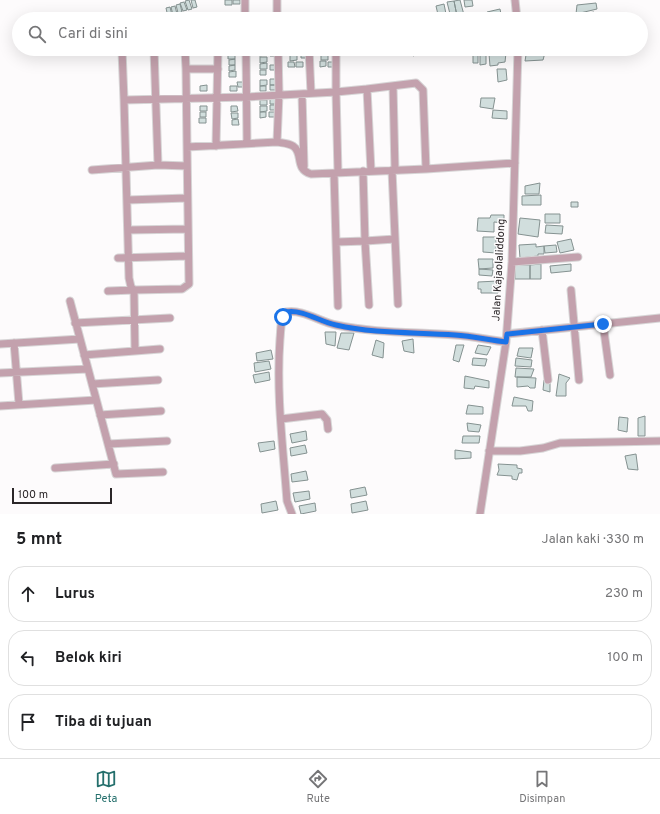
<!DOCTYPE html>
<html lang="id">
<meta charset="utf-8">
<style>
body{margin:0;font-family:Overpass,sans-serif;background:#f2f2f2;color:#202124}
.scale{position:absolute;left:12px;bottom:10px;width:100px;box-sizing:border-box;padding-left:4px;border:2px solid #2b2628;border-top:0;font-size:11px;line-height:14px;white-space:nowrap;color:#2b2628;-webkit-text-stroke:3px #fdfbfc;paint-order:stroke}
.stop{position:absolute;width:12px;height:12px;margin:-9px;border:3px solid #1a73e8;border-radius:50%;background:#fff}
.stop.end{background:#1a73e8;border-color:#fff;box-shadow:0 1px 4px #0008}
.list{margin:0;padding:0;list-style:none}
h2{display:flex;justify-content:space-between;align-items:center;height:52px;margin:0;padding:0 16px;font-size:17px}
h2 small{font-size:13px;font-weight:400;color:#757577}
.list li{display:grid;grid-template-columns:26px 1fr auto;gap:12px;align-items:center;box-sizing:border-box;height:56px;margin:0 8px 8px;padding:0 8px;border:1px solid #e0e0e0;border-radius:16px}
.list b{display:block;font-size:15px;white-space:nowrap}
.list em{font-size:13px;font-style:normal;color:#757577}
.icon{flex:none;width:22px;height:22px;fill:none;stroke:currentColor;stroke-width:2;stroke-linecap:round;stroke-linejoin:round}
.map{position:relative;flex:none;width:660px;height:514px;overflow:hidden}
.search{position:absolute;background:#fff;box-shadow:0 4px 16px #0002;left:12px;right:12px;top:12px;height:44px;display:flex;align-items:center;gap:10px;box-sizing:border-box;padding:0 14px;border-radius:22px;color:#757577;font-size:15px}
.sheet{height:244px;background:#fff}
nav{display:flex;justify-content:space-around;align-items:center;box-sizing:border-box;height:56px;border-top:1px solid #e0e0e0;background:#fff;font-size:11px;color:#757577}
nav a{display:grid;justify-items:center;gap:2px}
nav .on{color:#246f6c}
.map>svg:first-child{display:block}
.building{fill:#d1dedd;stroke:#859291}
.lines{fill:none;stroke-linecap:round;stroke-linejoin:round}
.minor-casing{stroke:#d7d5d6;stroke-width:9}
.minor{stroke:#c3a1ad;stroke-width:7}
.route{stroke:#1a73e8;stroke-width:5}
.labels{text-anchor:middle;dominant-baseline:central;stroke-width:3;stroke-linejoin:round;paint-order:stroke}
.street-label{font-size:11px;fill:#2b2628;stroke:#fdfbfc}
</style>
<div class="map">
<svg width="660" height="514" viewBox="0 0 660 514">
<rect width="100%" height="100%" fill="#fdfbfc"/>
<!-- building -->
<path class="building" d="M189 0 192 9 188 10 185 1Z
M191 0H195L197 7 193 8Z
M225 0H232V5H225Z
M233 0H240V4H233Z
M460 0 464 15 457 16 454 1Z
M464 0H472L473 6 465 7Z
M454 1 457 16 451 18 447 2Z
M184 2 187 10 183 11 180 3Z
M596 3 597 9 576 14 577 5Z
M180 4 182 12 178 13 176 5Z
M444 4 447 19H439L436 6Z
M175 6 177 14 173 15 171 7Z
M170 7 172 15 168 17 166 8Z
M500 9 501 14 488 18 487 12Z
M594 12 593 19H576V15Z
M291 49H298V54H291Z
M321 49H327L328 54H321Z
M401 49H409V53L402 54Z
M411 49H418L419 54 413 56Z
M527 49H546L543 60 525 61Z
M259 50H266V55L259 56Z
M270 51H276L277 56H270Z
M307 52 308 58H301V53Z
M486 52V64L480 65V53Z
M235 53V59H228V54Z
M506 53 505 62 498 63V65L490 66 489 54Z
M290 55H297V60L290 61Z
M321 55H328V60H321Z
M473 55H478V63H473Z
M260 57H267V62L260 63Z
M235 59V65H229V60Z
M320 61H326V66L320 67Z
M288 62H294L295 67H288Z
M296 62H303V67H296Z
M328 62H334V67H328Z
M267 63V69H260V64Z
M235 65V70L229 71V66Z
M270 65H277V70H270Z
M497 69H506L507 80 498 82Z
M260 70H266V75H260Z
M236 71V77H229V72Z
M270 79H277V85H270Z
M260 80H267V85L260 86Z
M237 82H244V87H238Z
M207 85V91H200V86Z
M270 85H277V90H270Z
M230 86H237V91H230Z
M260 86H266V91H260Z
M481 98H495L493 109 480 107Z
M270 99H277V104H270Z
M260 100H267V105H260Z
M270 105H277V110H270Z
M200 106H207V111H200Z
M231 106H237L238 111 231 112Z
M260 106H267V111L260 112Z
M493 110 507 111V119L492 118Z
M200 112H206V117H200Z
M260 112H266V117L260 118Z
M269 112H276V117H269Z
M231 113H238V118L232 119Z
M199 118H206V123H199Z
M238 119 239 125H232V120Z
M540 183 539 194H525V186Z
M541 195V205H522V196Z
M571 202H578V207H571Z
M545 214H560V223H545Z
M491 215H504V223L494 222V232L477 231 478 218H490Z
M520 218 540 220 538 237 518 234Z
M546 225 563 226 562 234 545 233Z
M483 237H496V253L483 252Z
M571 239 574 250 560 253 557 242Z
M536 244V247L544 246V254H538V256L520 258 519 245Z
M556 245 557 252 545 253 544 246Z
M478 259H493V268L479 269Z
M541 264V279H530V265Z
M571 264V271L551 273 550 266Z
M515 265H530V279H515Z
M479 269 493 270 492 276 479 275Z
M498 281V293H481V289H478V282Z
M325 332H336L335 346 326 344Z
M341 333H354L349 350 337 348Z
M413 339 414 353 404 351 402 341Z
M376 340 384 343 383 358 372 355Z
M456 345H464L459 362 453 360Z
M478 345 491 347 487 355 475 353Z
M519 348H533L531 358 517 356Z
M271 350 273 359 257 361 256 353Z
M473 358 487 359 485 366 472 365Z
M516 358 532 360 531 367 515 366Z
M269 361 271 369 255 372 254 363Z
M516 368 534 369 531 377H515Z
M269 372 270 380 255 383 253 375Z
M559 374 570 378 566 383V396H556Z
M465 376 489 381V388L475 386 474 389 464 388Z
M517 377 536 378 535 388H530L528 386 517 387Z
M544 380H550V392L543 390Z
M514 397 533 401 532 411H528L526 406H512Z
M468 405 483 407V414H466Z
M645 416V436H638V418Z
M619 417 628 418 627 432 618 430Z
M467 423 481 425 479 432 468 431Z
M306 431 307 440 292 443 290 434Z
M463 436H480L479 443H462Z
M274 441 275 449 260 452 258 443Z
M305 445 307 453 291 456 290 448Z
M455 450 471 452V458L455 459Z
M636 454 638 470 628 469 625 456Z
M498 464 517 465V468L522 469V473H519L517 480 512 479V476L497 475 499 470Z
M306 471 308 480 292 482 291 474Z
M365 487 367 495 351 498 350 490Z
M309 491 310 499 295 502 293 493Z
M276 501 278 510 262 513 261 504Z
M366 501 368 510 352 513 351 504Z
M315 503 316 511 301 514 299 506Z"/>
<g class="lines">
<!-- minor casing -->
<g class="minor-casing">
<path id="minor" d="M245 0V19
M277 0V19
M515 0 517 19
M502 19 517 16
M154 49 158 165
M185 49 186 69
M246 49 247 143
M309 49 311 93
M122 50 124 100 246 97 336 92V49
M393 86 395 170
M367 89 416 83 423 90 426 169
M302 94 304 166
M124 100 129 278 131 287 134 290 182 289 189 284 187 147 277 142C282 143 288 143 293 146 304 153 294 169 311 174L426 169 515 163
M277 142 279 94 278 49
M216 146 218 49
M187 147 186 69H218
M92 170 158 165 187 166
M392 170 398 304
M334 173 336 242 365 241 363 171
M338 173 336 92 367 89 371 171
M127 200 187 198
M128 230 188 229
M336 242 338 306
M118 258 188 256
M512 262 578 257
M571 290 579 380
M108 291 134 290 135 351
M70 301 116 474 163 472
M369 305 365 241 395 239
M75 323 170 318
M603 324 610 375
M542 330 548 380
M507 334 660 318
M14 343 19 404
M0 344 80 339
M84 355 160 349
M0 373 88 369
M92 384 158 380
M0 406 96 400
M100 415 161 411
M281 419 322 414 327 420 328 429
M108 444 167 441
M489 451H520L543 448 560 443 660 441
M55 468 114 464
M292 514 287 501C283 447 276 393 280 339 281 330 280 319 286 312 303 309 320 322 336 325 375 333 415 332 455 335 472 336 489 340 506 342
M480 514 506 342 512 262 518 49"/>
</g>
<!-- minor -->
<use href="#minor" class="minor"/>
</g>
<g class="lines">
<!-- route -->
<path class="route" d="M283 317 286 312C303 309 320 322 336 325 375 334 415 332 455 335 472 336 489 340 506 342L507 334 603 324"/>
</g>
<g class="labels">
<!-- street labels -->
<g class="street-label">
<text transform="translate(499 270) rotate(-87)">Jalan Kajaolaliddong</text>
</g>
</g>
</svg>
<div class="scale">100 m</div>
<div class="stop" style="left:283px;top:317px"></div>
<div class="stop end" style="left:603px;top:324px"></div>
<div class="search"><svg class="icon" aria-label="search" viewBox="0 0 24 24"><circle cx="10" cy="10" r="6"/><path d="M15 15l6 6"/></svg>Cari di sini</div>
</div>
<section class="sheet">
<h2>5 mnt<small>Jalan kaki · 330 m</small></h2>
<ul class="list">
<li><svg class="icon" aria-label="ahead" viewBox="0 0 24 24"><path d="M12 20V5M6 11l6-6 6 6"/></svg><div><b>Lurus</b></div><em>230 m</em></li>
<li><svg class="icon" aria-label="left" viewBox="0 0 24 24"><path d="M17 20v-9H6M10 6l-5 5 5 5"/></svg><div><b>Belok kiri</b></div><em>100 m</em></li>
<li><svg class="icon" aria-label="arrive" viewBox="0 0 24 24"><path d="M6 21V4h12l-3 4 3 4H6"/></svg><div><b>Tiba di tujuan</b></div></li>
</ul>
</section>
<nav>
<a class="on"><svg class="icon" aria-label="map" viewBox="0 0 24 24"><path d="M3 6l6-2 6 2 6-2v14l-6 2-6-2-6 2zM9 4v14M15 6v14"/></svg>Peta</a>
<a><svg class="icon" aria-label="directions" viewBox="0 0 24 24"><path d="M12 3l9 9-9 9-9-9zM9 14v-3h6M13 9l2 2-2 2"/></svg>Rute</a>
<a><svg class="icon" aria-label="saved" viewBox="0 0 24 24"><path d="M7 4h10v16l-5-4-5 4z"/></svg>Disimpan</a>
</nav>
